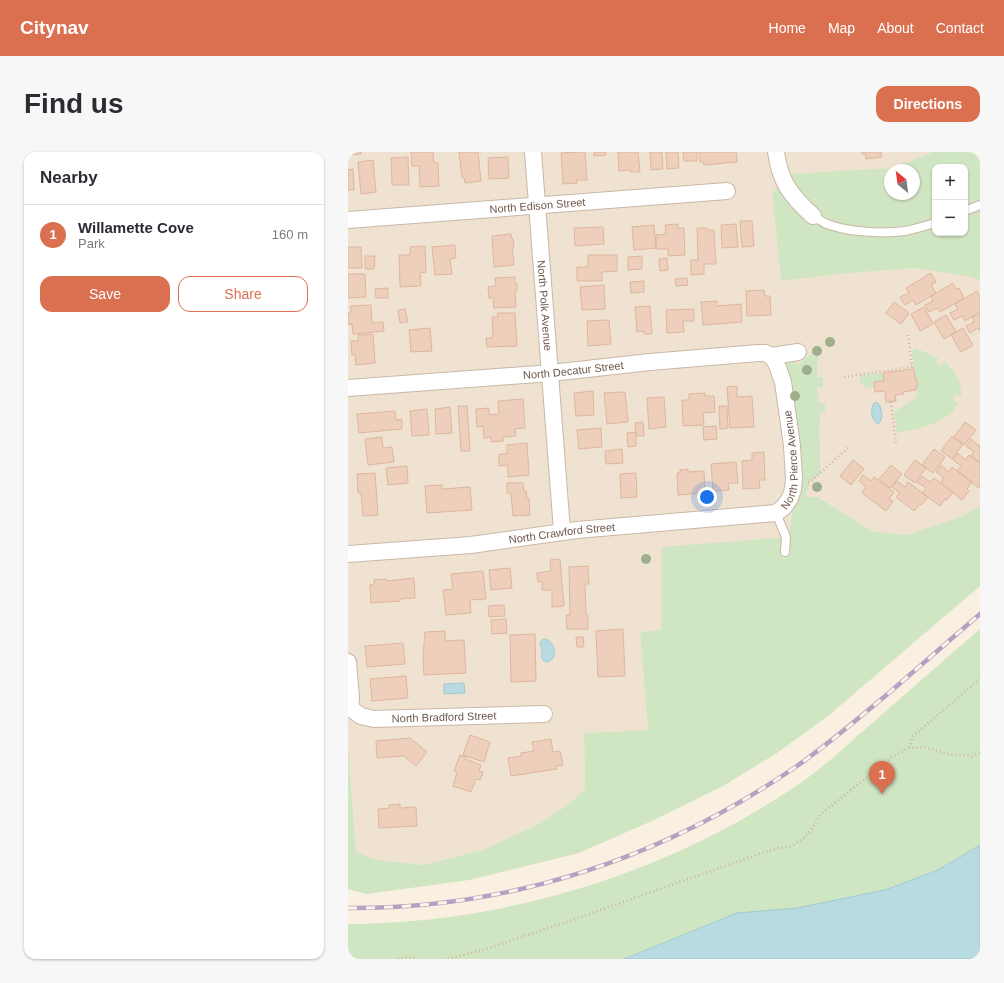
<!DOCTYPE html>
<meta charset="utf-8">
<style>
body{margin:0;font-family:Arial,sans-serif;background:#f7f7f7;color:#2b2b33}
.controls{position:absolute;right:12px;top:12px;display:grid;overflow:hidden;border-radius:8px;box-shadow:0 1px 3px #0004}
.controls button{width:36px;height:36px;display:grid;place-items:center;padding:0;border:0;border-bottom:1px solid #e1e1e2;background:#fff;color:#2b2b33;font:20px sans-serif}
.compass{position:absolute;left:536px;top:12px;width:36px;height:36px;border-radius:50%;background:#fff;box-shadow:0 1px 3px #0004;rotate:331deg}
.you{position:absolute;left:359px;top:345px;width:14px;height:14px;margin:-10px;border:3px solid #fff;border-radius:50%;background:#1a73e8;box-shadow:0 0 0 6px #1a73e833}
.badge{display:grid;place-items:center;width:26px;height:26px;border-radius:50%;background:#da7050;color:#fff;font-size:13px;font-weight:700}
.pin{position:absolute;translate:-50% -33px;filter:drop-shadow(0 1px 2px #0008)}
.pin::after{content:'';position:absolute;top:21px;width:14px;height:12px;background:inherit;clip-path:polygon(0 0,100% 0,50% 100%)}
.list{margin:0;padding:0;list-style:none}
h2{display:flex;justify-content:space-between;align-items:center;height:52px;margin:0;padding:0 16px;font-size:17px}
h2 small{font-size:13px;font-weight:400;color:#7c7c81}
.list li{display:grid;grid-template-columns:26px 1fr auto;gap:12px;align-items:center;box-sizing:border-box;height:60px;padding:0 16px;border-top:1px solid #e1e1e2}
.list b{display:block;font-size:15px;white-space:nowrap}
.list p{margin:0;font-size:13px;white-space:nowrap;color:#7c7c81}
.list em{font-size:13px;font-style:normal;color:#7c7c81}
.actions{display:flex;gap:8px;padding:12px 16px}
.actions a{flex:1;padding:9px 0;border:1px solid #da7050;border-radius:12px;text-align:center;font-size:14px;color:#da7050}
.actions .main{background:#da7050;color:#fff}
.map{position:relative;flex:none;width:632px;height:807px;overflow:hidden;border-radius:12px}
header{display:flex;align-items:center;gap:24px;box-sizing:border-box;height:56px;padding:0 20px;background:#da7050;color:#fff}
header strong{font-size:19px}
nav{display:flex;gap:22px;margin-inline-start:auto;font-size:14px}
.intro{display:flex;align-items:center;justify-content:space-between;box-sizing:border-box;height:96px;padding:0 24px}
h1{margin:0;font-size:28px}
.button{padding:10px 18px;border-radius:12px;background:#da7050;color:#fff;font-size:14px;font-weight:700}
main{display:flex;gap:24px;padding:0 24px}
aside{flex:1;background:#fff;border-radius:12px;box-shadow:0 1px 3px #0004}
.map>svg:first-child{display:block}
.residential{fill:#f0e2d0}
.green{fill:#d0e5c1;fill-rule:evenodd}
.water{fill:#b8dbe1;stroke:#9fc9d2}
.building{fill:#edcfbb;stroke:#deb69d}
.lines{fill:none;stroke-linecap:round;stroke-linejoin:round}
.lane-casing{stroke:#c9b8a9;stroke-width:10}
.street-casing{stroke:#c9b8a9;stroke-width:18}
.path{stroke:#d1b39f;stroke-width:2.5;stroke-dasharray:1 3;stroke-linecap:butt}
.lane{stroke:#fff;stroke-width:8}
.street{stroke:#fff;stroke-width:16}
.rail-casing{stroke:#b3a2c1;stroke-width:4.5}
.rail{stroke:#fdf4e7;stroke-width:3;stroke-dasharray:9;stroke-linecap:butt}
.tree{fill:#9faf8c}
.labels{text-anchor:middle;dominant-baseline:central;stroke-width:3;stroke-linejoin:round;paint-order:stroke}
.street-label{font-size:11px;fill:#6e574a;stroke:#fdf4e7}
</style>
<header>
<strong>Citynav</strong>
<nav><a>Home</a><a>Map</a><a>About</a><a>Contact</a></nav>
</header>
<div class="intro"><h1>Find us</h1><a class="button">Directions</a></div>
<main>
<aside>
<h2>Nearby<small></small></h2>
<ul class="list">
<li><span class="badge">1</span><div><b>Willamette Cove</b><p>Park</p></div><em>160 m</em></li>
</ul>
<div class="actions"><a class="main">Save</a><a>Share</a></div>
</aside>
<div class="map">
<svg width="632" height="807" viewBox="0 0 632 807">
<rect width="100%" height="100%" fill="#faf0e1"/>
<!-- residential -->
<path class="residential" d="M0 0H585L544 16 443 23 424 41 433 128 490 122 568 116 624 125 632 129V354L612 365 558 383 524 379 471 345 441 385 313 478 292 480 300 578 236 581 237 638 221 652 191 672 137 697 77 713 29 708 8 700 0 594Z"/>
<!-- green -->
<path class="green" d="M585 0H632V129L624 125 568 116 490 122 433 129 424 41 443 22 544 16ZM587 15H617V81H587ZM542 18H566V42H542Z
M470 196 469 225H475V235H469L471 251H477V260H472L471 279 473 321 462 330 457 345H470L524 379 558 383 612 365 632 354V434L480 564 429 601 375 634 306 668 231 701 121 728 19 742 0 737V594L8 700 29 708 77 713 137 697 191 672 221 652 237 637 236 581 300 578 292 480 313 478 314 395 441 385 444 363 434 211 440 207 451 212Z
M567 196 590 206 588 211 593 214 596 209C606 219 615 229 613 244L607 242 605 248 610 250C607 257 603 262 596 266 585 274 562 278 549 281L546 260 569 245 568 234 569 233V228H567L564 199Z
M535 221 536 229 526 230V235L519 236 515 232 512 231V223Z
M632 477V693L590 718 537 738 490 748 458 758 389 761 276 807H0V772C158 771 318 722 448 634 474 617 498 594 521 574 558 541 595 509 632 477Z"/>
<!-- water -->
<path class="water" d="M526 251H530C534 257 536 266 530 272 523 268 522 258 526 251Z
M196 487C207 488 211 507 199 510 191 507 194 505 194 499 194 492 189 491 196 487Z
M116 531 117 541 96 542V532Z
M632 693V807H276L389 761 449 756 537 738 590 718Z"/>
<!-- building -->
<path class="building" d="M0 0H13V2L0 3Z
M63 0H85L86 11H90L91 34 72 35 71 14H64Z
M111 0H130L133 29 117 31 116 26H114Z
M228 0H237L239 28H228L229 31 215 32 213 1Z
M246 0H258V3L246 4Z
M270 0H290L292 20H283V18L271 19Z
M302 0H314L315 17 303 18Z
M318 0H330L331 16 319 17Z
M335 0H349V9H336Z
M351 0H388L389 10 356 13 355 9 352 10Z
M513 0H533L534 5 518 7 517 2H514Z
M60 5 61 33H44L43 6Z
M160 5 161 26 141 27 140 6Z
M25 8 28 40 13 42 10 10Z
M5 17 6 38H0V18Z
M392 69H404L406 94 394 95Z
M330 72V76H336L337 103 320 104V97H308V83L318 82 317 73Z
M388 72 390 95 374 96 373 73Z
M306 73 308 96 286 98 284 75Z
M255 75 256 92 227 94 226 76Z
M349 76H359V78H366L368 112H356V122L343 123V108H350Z
M163 82 164 87H165L166 95H164L166 113 146 115 144 84Z
M107 93 108 106 102 107 104 122 87 123 84 95Z
M77 94 78 120 72 121 73 134 52 135 51 103H62V95Z
M0 95H13L14 116H0Z
M240 103H269V119L254 120V129H229V115H240Z
M17 104H27L26 117H17Z
M294 104V117L280 118V105Z
M319 106 320 118 312 119 311 107Z
M583 121 588 130 583 133 588 141 568 153 565 148 557 153 552 145 561 141 558 136Z
M0 122H17L18 145 0 146Z
M167 125V131H169V139L167 140 168 155 146 156 145 146H141L140 135 148 134 147 126Z
M339 126 340 133 328 134 327 127Z
M296 129V140L283 141 282 130Z
M605 131 608 137 611 136 616 146 592 160 589 156 581 160 577 153 585 149 583 144Z
M256 133 257 157 234 158 232 135Z
M40 136V146H28L27 137Z
M416 138 417 144H422L423 163 399 164 398 139Z
M629 139 632 145V160L617 169 614 164 606 168 602 161 610 157 607 152Z
M369 149V154L393 152 394 170 355 173 353 150Z
M546 150 561 161 553 172 538 161Z
M23 153 24 171 35 170 36 179 5 182 4 172 0 173V161L3 160V154Z
M302 154 304 182H296V179L289 180 287 155Z
M576 155 585 172 572 179 563 162Z
M57 157 60 170 52 171 50 158Z
M346 157V169H335L336 180 319 181 318 158Z
M632 160V179L630 176 622 181 618 174 626 170 624 165Z
M149 161H167L169 194 139 195 138 186H145L144 165H150Z
M598 163 608 180 596 187 586 170Z
M261 168 263 192 240 194 239 169Z
M82 176 84 199 63 200 61 178Z
M615 176 625 193 613 200 603 183Z
M25 182 27 211 8 213 7 203H4L3 189H10V183Z
M566 217 567 228H569V234H568V238L555 240 556 242 547 243 548 249 538 250 537 239 527 240 526 230 536 229 535 221Z
M389 234V245L404 244 406 275 382 276 379 235Z
M245 239 246 263 228 264 226 241Z
M277 240 280 270 259 272 256 241Z
M357 241V244H366L367 260 355 261 356 273 335 274 334 248H341V242Z
M316 245 318 275 301 277 299 246Z
M175 247 177 276 167 277 168 284 155 285V289L143 290V285L136 286 135 274 129 275 128 257 141 256V263L151 262 150 249Z
M110 254H119L122 299H113Z
M371 254H379L380 276 372 277Z
M102 255 104 281 88 282 87 257Z
M79 257 81 283 64 284 62 259Z
M47 259 48 268 54 267V277L11 281 9 262Z
M295 270 296 284H288L287 271Z
M617 270 628 278 616 293 606 285Z
M368 274 369 287 356 288 355 275Z
M253 276 254 295 231 297 229 278Z
M288 280V294L280 295 279 281Z
M604 284 615 292 604 307 593 299Z
M34 285 35 296 44 295 46 310 20 313 17 287Z
M623 287 631 294 632 293V311L623 304 626 300 618 294Z
M179 291 181 323 160 325V313L151 314V302H159V293Z
M274 297 275 311 258 312 257 299Z
M586 297 597 305 585 321 574 313Z
M416 300 417 328H411L412 336 395 337 394 309 404 308V301Z
M610 301 617 308 621 303 632 311V334L631 336 609 319 613 314 605 308Z
M505 308 516 317 503 333 492 324Z
M567 308 578 316 567 331 556 323Z
M388 310 390 331H380L381 338 365 339 363 312Z
M543 313 554 322 542 336 531 327Z
M593 313 601 320 604 315 624 330 619 337 621 339 614 348 593 331 596 326 588 320Z
M59 314 60 331 40 333 38 316Z
M340 317V320L356 319 357 341 330 343 329 321H332V318Z
M27 321 30 363 15 364 13 341H10L9 322Z
M288 321 289 345 273 346 272 322Z
M515 323 523 329 526 325 546 340 541 347 545 349 538 359 514 341 518 335 511 329Z
M574 324 582 330 586 326 605 340 599 348 597 347 592 354 574 341 578 336 569 330Z
M549 329 557 335 560 330 580 345 573 353 572 352 566 359 548 345 552 341 544 335Z
M159 331H175L176 339H178L179 346H181L182 363 165 364 163 341H159Z
M94 333V337L122 335 124 358 79 361 77 334Z
M212 407 216 454 204 455V438H194V430H190L189 421 203 419 202 408Z
M240 414 241 432H237L238 462 240 463V477H219L218 463H222L221 415Z
M162 416 164 436 143 438 141 418Z
M135 419 138 447 122 448 123 461 98 463 95 438 105 437 103 422Z
M66 426 67 446 52 447V449L23 451 22 433 26 432V428L38 427V429Z
M156 453 157 464 141 465 140 454Z
M158 467 159 481 144 482 143 468Z
M275 477 277 524 250 525 248 479Z
M97 479V489L116 488 118 521 76 523 75 504 77 480Z
M187 482 188 529 163 530 162 483Z
M228 485H235L236 495H229Z
M55 491 57 512 19 515 17 494Z
M58 524 60 546 24 549 22 527Z
M122 583 142 590 136 610 115 603Z
M62 586 79 600 68 614 56 604 29 606 28 589Z
M203 587 205 600 212 599 215 613 208 614 209 617 163 624 160 606 173 604V601L186 599 184 590Z
M112 603 118 605 117 607 133 613 131 619 135 620 132 628 128 627 123 640 105 634 109 620 106 619Z
M52 652V656L68 655 69 674 31 676 30 657 42 656 41 653Z"/>
<g class="lines">
<!-- lane casing -->
<g class="lane-casing">
<path id="lane" d="M617 59 632 53
M465 64C470 67 474 70 479 72 499 80 536 82 557 79 567 77 577 74 587 71
M428 361 438 385 437 400"/>
</g>
<!-- street casing -->
<g class="street-casing">
<g id="street">
<path id="s1" d="M185 0 214 379"/>
<path d="M428 0C432 30 443 44 465 64"/>
<path id="s2" d="M0 68 379 39"/>
<path id="s3" d="M0 236 203 221 302 210 410 201H417L423 204 450 200"/>
<path id="s4" d="M0 402 123 393 229 378 428 361 436 355 442 346 445 337 446 327 444 294 435 230 430 216 427 209 423 204"/>
<path d="M0 510 3 545 2 556"/>
<path id="s5" d="M2 556 13 564 26 567 196 562"/>
</g>
</g>
<!-- path -->
<path class="path" d="M496 225 564 215 560 182
M543 250 548 291
M460 330H462L501 295
M561 596 565 584 632 527
M50 807 59 805 69 807
M100 807 135 798 230 766 411 702 430 696 443 694 455 687 463 678 473 662 543 606 561 596 576 595 600 602 624 604 632 600"/>
<!-- lane -->
<use href="#lane" class="lane"/>
<!-- street -->
<use href="#street" class="street"/>
<!-- rail casing -->
<g class="rail-casing">
<path id="rail" d="M0 756C163 757 315 706 449 614 482 591 512 565 542 540 572 514 602 488 632 462"/>
</g>
<!-- rail -->
<use href="#rail" class="rail"/>
</g>
<!-- trees -->
<g class="tree">
<circle cx="482" cy="190" r="5"/>
<circle cx="469" cy="199" r="5"/>
<circle cx="459" cy="218" r="5"/>
<circle cx="447" cy="244" r="5"/>
<circle cx="469" cy="335" r="5"/>
<circle cx="298" cy="407" r="5"/>
</g>
<g class="labels">
<!-- street labels -->
<g class="street-label">
<text stroke="none"><textPath href="#s2" startOffset="190">North Edison Street</textPath></text>
<text stroke="none"><textPath href="#s1" startOffset="154">North Polk Avenue</textPath></text>
<text stroke="none"><textPath href="#s3" startOffset="226">North Decatur Street</textPath></text>
<text stroke="none"><textPath href="#s4" startOffset="489">North Pierce Avenue</textPath></text>
<text stroke="none"><textPath href="#s4" startOffset="215">North Crawford Street</textPath></text>
<text stroke="none"><textPath href="#s5" startOffset="97">North Bradford Street</textPath></text>
</g>
</g>
</svg>
<div class="controls">
<button>+</button>
<button>−</button>
</div>
<svg class="compass" viewBox="-18 -18 36 36"><path d="M0-13l5 13h-10z" fill="#e53935"/><path d="M0 13l5-13h-10z" fill="#7c7c81"/></svg>
<div class="you"></div>
<div class="pin badge" style="left:534px;top:642px">1</div>
</div>
</main>
